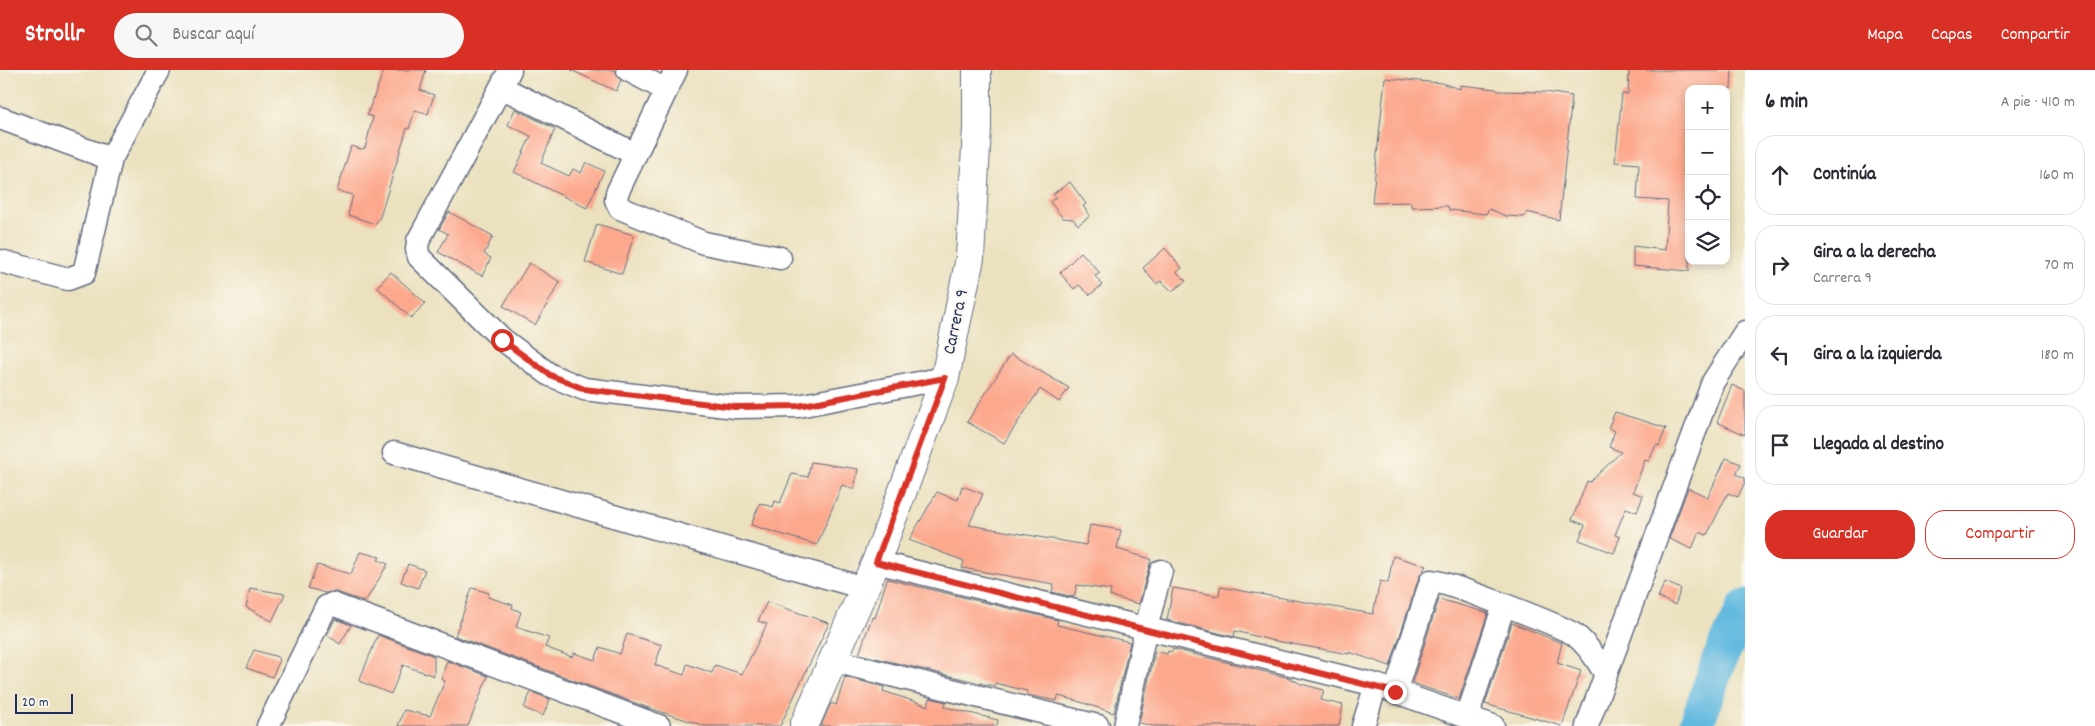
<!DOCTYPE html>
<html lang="es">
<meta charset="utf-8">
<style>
body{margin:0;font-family:Dekko,sans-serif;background:#f7f7f7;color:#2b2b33}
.controls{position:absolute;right:15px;top:15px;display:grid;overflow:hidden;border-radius:10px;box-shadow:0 2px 8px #0003}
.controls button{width:45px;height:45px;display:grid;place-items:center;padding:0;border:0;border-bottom:1px solid #e1e1e2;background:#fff;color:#2b2b33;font:25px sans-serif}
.scale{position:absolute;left:15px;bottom:12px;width:58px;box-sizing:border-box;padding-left:5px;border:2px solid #1b2f5e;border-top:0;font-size:14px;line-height:18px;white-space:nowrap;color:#1b2f5e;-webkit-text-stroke:4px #fbf7ec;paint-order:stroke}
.stop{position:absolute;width:15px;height:15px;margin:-11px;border:4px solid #d93025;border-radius:50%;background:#fff}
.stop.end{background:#d93025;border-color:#fff;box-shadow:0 1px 5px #0008}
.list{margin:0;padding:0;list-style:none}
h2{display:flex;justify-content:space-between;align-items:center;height:65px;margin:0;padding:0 20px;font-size:21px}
h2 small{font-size:16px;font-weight:400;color:#7c7c81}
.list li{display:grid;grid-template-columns:32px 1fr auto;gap:15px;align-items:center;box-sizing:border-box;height:80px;margin:0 10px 10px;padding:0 10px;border:1px solid #e1e1e2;border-radius:20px}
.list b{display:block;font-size:19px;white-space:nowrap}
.list p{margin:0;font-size:16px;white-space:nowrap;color:#7c7c81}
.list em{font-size:16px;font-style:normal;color:#7c7c81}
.actions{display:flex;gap:10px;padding:15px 20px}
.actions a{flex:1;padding:11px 0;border:1px solid #d93025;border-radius:20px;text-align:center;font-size:18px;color:#d93025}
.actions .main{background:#d93025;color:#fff}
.icon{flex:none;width:28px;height:28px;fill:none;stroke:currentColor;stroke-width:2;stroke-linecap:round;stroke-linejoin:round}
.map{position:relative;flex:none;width:1745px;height:656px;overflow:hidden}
header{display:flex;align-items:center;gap:30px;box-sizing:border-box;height:70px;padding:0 25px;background:#d93025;color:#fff}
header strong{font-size:24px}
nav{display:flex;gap:28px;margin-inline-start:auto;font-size:18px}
.search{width:350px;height:45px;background:#f7f7f7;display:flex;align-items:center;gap:12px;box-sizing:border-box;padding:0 18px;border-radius:28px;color:#7c7c81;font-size:19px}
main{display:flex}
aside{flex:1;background:#fff}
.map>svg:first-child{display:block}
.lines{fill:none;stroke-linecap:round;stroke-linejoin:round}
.river{stroke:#63bae0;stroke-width:35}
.building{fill:#fca88d}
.street-casing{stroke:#646d80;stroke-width:25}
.secondary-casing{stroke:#646d80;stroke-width:30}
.street{stroke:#fff;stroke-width:22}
.secondary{stroke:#fff;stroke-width:28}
.route{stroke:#d93025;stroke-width:6}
.labels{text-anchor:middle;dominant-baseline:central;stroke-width:4;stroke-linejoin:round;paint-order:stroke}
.street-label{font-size:18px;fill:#1b2f5e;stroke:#fbf7ec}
</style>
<header>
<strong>Strollr</strong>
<div class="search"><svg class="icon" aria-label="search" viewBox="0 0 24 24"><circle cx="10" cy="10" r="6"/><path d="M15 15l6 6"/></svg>Buscar aquí</div>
<nav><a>Mapa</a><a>Capas</a><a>Compartir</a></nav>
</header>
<main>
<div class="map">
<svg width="1745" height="656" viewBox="0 0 1745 656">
<rect width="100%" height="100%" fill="#fbf7ec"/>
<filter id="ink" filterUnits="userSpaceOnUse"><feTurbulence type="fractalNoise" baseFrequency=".02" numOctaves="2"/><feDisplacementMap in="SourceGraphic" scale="10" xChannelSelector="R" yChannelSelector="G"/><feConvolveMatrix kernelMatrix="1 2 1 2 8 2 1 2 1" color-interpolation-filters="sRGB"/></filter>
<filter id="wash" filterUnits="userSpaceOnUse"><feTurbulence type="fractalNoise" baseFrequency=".0096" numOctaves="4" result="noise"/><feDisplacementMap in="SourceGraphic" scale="20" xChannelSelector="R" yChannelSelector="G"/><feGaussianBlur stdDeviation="1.12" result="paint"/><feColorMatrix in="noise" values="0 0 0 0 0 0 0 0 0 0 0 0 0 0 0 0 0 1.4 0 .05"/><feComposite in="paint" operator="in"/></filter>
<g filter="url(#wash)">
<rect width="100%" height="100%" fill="#ebe1bf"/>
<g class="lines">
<!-- river -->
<path class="river" d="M1696 656 1719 590 1745 537"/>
</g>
<g id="blocks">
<!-- building -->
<path class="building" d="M384 0H426L420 20 434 25 428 44 415 40 409 59 407 58 380 147 375 154 348 145 353 125 337 121 351 76 361 79 365 78 373 47 367 45Z
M571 0H615L621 10 616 21Z
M1629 0H1732L1731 19H1689V201L1633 196V176L1665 180 1668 131 1637 129 1639 94 1615 92 1622 24H1628Z
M1385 8 1441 13 1460 19V15L1496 19 1498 21 1545 22 1572 26 1559 150 1527 142 1524 147 1506 146 1489 139 1486 144 1449 140 1448 136 1411 137V132L1372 133Z
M515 39 555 59 541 93 569 106 573 99 581 103 586 92 604 101 587 138 514 102 531 66 508 55Z
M1070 112 1086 134 1083 136 1090 146 1078 155 1073 149 1063 148 1050 132 1056 127 1053 124Z
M449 142 493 166 484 184 491 188 482 206 438 182 448 164 439 159Z
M597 154 634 165 622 204 585 192Z
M1165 178 1182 198 1177 202 1186 211 1172 221 1161 211 1156 214 1143 198Z
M1081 182 1100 203 1095 206 1102 215 1090 225 1079 215 1074 219 1060 203Z
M529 193 560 212 535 255 503 236Z
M391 202 425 233 411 248 377 217Z
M1011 284 1069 318 1059 332 1040 319 1004 373 967 352Z
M1732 315 1745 321V365L1717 352Z
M1615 342 1666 358 1659 376 1656 375 1649 391 1645 390 1633 422 1643 426 1637 442 1626 438 1615 465 1620 467 1614 483 1579 470 1585 455 1572 450 1587 411 1590 412 1621 382 1609 377 1615 361 1608 358Z
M1726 388 1741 394 1736 404 1745 408V412L1738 427 1728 423 1707 465 1699 462 1692 479 1669 469 1688 418 1708 427Z
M811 392 858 399 854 419 842 415 817 475 751 455 760 433 773 437 775 431 780 433 792 404 808 407Z
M962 416 983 424 969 455 1086 475 1090 455 1121 460 1117 479 1151 489 1139 534 1110 526 1111 520 1077 515 1074 527 1052 522 1054 514 962 498 964 491 909 470 937 422 958 430Z
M360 482 380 487 378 490 388 494 365 532 337 522 325 523 308 518 317 495 351 504Z
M1393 486 1426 496 1419 507 1390 596 1349 582V584L1270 570 1235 561 1234 567 1167 550 1173 518 1219 526 1220 517 1373 544 1380 511 1388 513Z
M408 494 425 500 418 518 401 512Z
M887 509 1058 550 1057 555 1130 572 1114 643 1074 630 1058 626 1057 631 1027 625V621L995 613V616L984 614 859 584 872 547 875 548Z
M1665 512 1681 519 1675 535 1658 527Z
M250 518 285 524 272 551 246 537Z
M472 518 489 523 488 527 513 535 512 538 521 542 516 557 549 568 545 577 572 587 574 583 595 590 600 577 620 584 627 564 662 575 655 595 684 605 687 594 712 603 715 595 742 604 767 554 758 551 767 532 829 553 780 656H705L646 637 455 566Z
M1439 529 1488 543 1459 629 1412 613Z
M335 549 351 555 340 574 327 565Z
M1512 553 1562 573 1557 593 1581 601 1562 656 1485 634Z
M378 565 434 586V606L403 595 391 624 359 611Z
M1173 579 1290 608 1301 614 1324 620 1321 630 1343 635 1339 656H1153L1139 653 1155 581 1167 584 1168 581 1172 582Z
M254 580 278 587 280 590 272 607 246 598Z
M447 591 488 606 468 656H398L404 640 430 646 445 611 441 609Z
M845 607 884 617 883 621 928 636 930 628 946 632 945 637 998 650 997 656H821L831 633 836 635Z
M531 622 550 629 543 646 524 638Z"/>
</g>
</g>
<g filter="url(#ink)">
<use href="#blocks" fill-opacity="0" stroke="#646d80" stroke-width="1"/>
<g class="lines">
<!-- street casing -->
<g class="street-casing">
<path id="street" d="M510 0 418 171 417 179 419 187 502 269 550 305 584 319 735 337 798 336 945 308
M628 0 666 20
M676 0 617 123 616 130 620 138 704 173 780 188
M501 17 635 84
M0 48 111 89
M0 191 68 209 84 203 111 89 159 0
M394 383 864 518
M876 492 1376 615 1493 656
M834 591 1098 656
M1395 622 1431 511C1446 511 1562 556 1575 565 1588 575 1598 591 1606 605
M1467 647 1504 535
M268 656 326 537 332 534 659 656
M1125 656 1146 558 1161 501
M1363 656 1376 615
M1587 656 1713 312 1745 262"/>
</g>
<!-- secondary casing -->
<g class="secondary-casing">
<path id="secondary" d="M804 656 876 492 945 308 970 188 977 58V0"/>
</g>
<!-- street -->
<use href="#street" class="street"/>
<!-- secondary -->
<use href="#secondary" class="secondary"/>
</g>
</g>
<g class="lines" filter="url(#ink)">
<!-- route -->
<path class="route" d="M502 270 550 305 584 319 735 337 798 336 945 308 876 492 1395 622"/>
</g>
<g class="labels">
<!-- street labels -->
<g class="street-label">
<text transform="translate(957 252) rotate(-78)">Carrera 9</text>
</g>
</g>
</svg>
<div class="controls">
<button>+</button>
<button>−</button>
<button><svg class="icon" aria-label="locate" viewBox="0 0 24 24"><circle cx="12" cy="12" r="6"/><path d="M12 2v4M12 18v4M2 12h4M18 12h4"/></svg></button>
<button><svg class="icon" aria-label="layers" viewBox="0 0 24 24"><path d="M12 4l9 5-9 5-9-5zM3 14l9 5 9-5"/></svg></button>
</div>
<div class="scale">20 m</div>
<div class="stop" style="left:502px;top:270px"></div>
<div class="stop end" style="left:1395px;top:622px"></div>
</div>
<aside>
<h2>6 min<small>A pie · 410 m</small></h2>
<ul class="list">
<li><svg class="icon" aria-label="ahead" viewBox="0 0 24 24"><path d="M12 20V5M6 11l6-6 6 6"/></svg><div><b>Continúa</b></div><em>160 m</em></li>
<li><svg class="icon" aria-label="right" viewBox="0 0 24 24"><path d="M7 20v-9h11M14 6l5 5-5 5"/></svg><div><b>Gira a la derecha</b><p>Carrera 9</p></div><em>70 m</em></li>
<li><svg class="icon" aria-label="left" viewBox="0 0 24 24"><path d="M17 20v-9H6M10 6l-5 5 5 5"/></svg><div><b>Gira a la izquierda</b></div><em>180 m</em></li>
<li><svg class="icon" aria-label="arrive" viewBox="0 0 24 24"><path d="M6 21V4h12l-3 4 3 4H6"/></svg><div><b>Llegada al destino</b></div></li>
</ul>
<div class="actions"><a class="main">Guardar</a><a>Compartir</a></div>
</aside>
</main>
